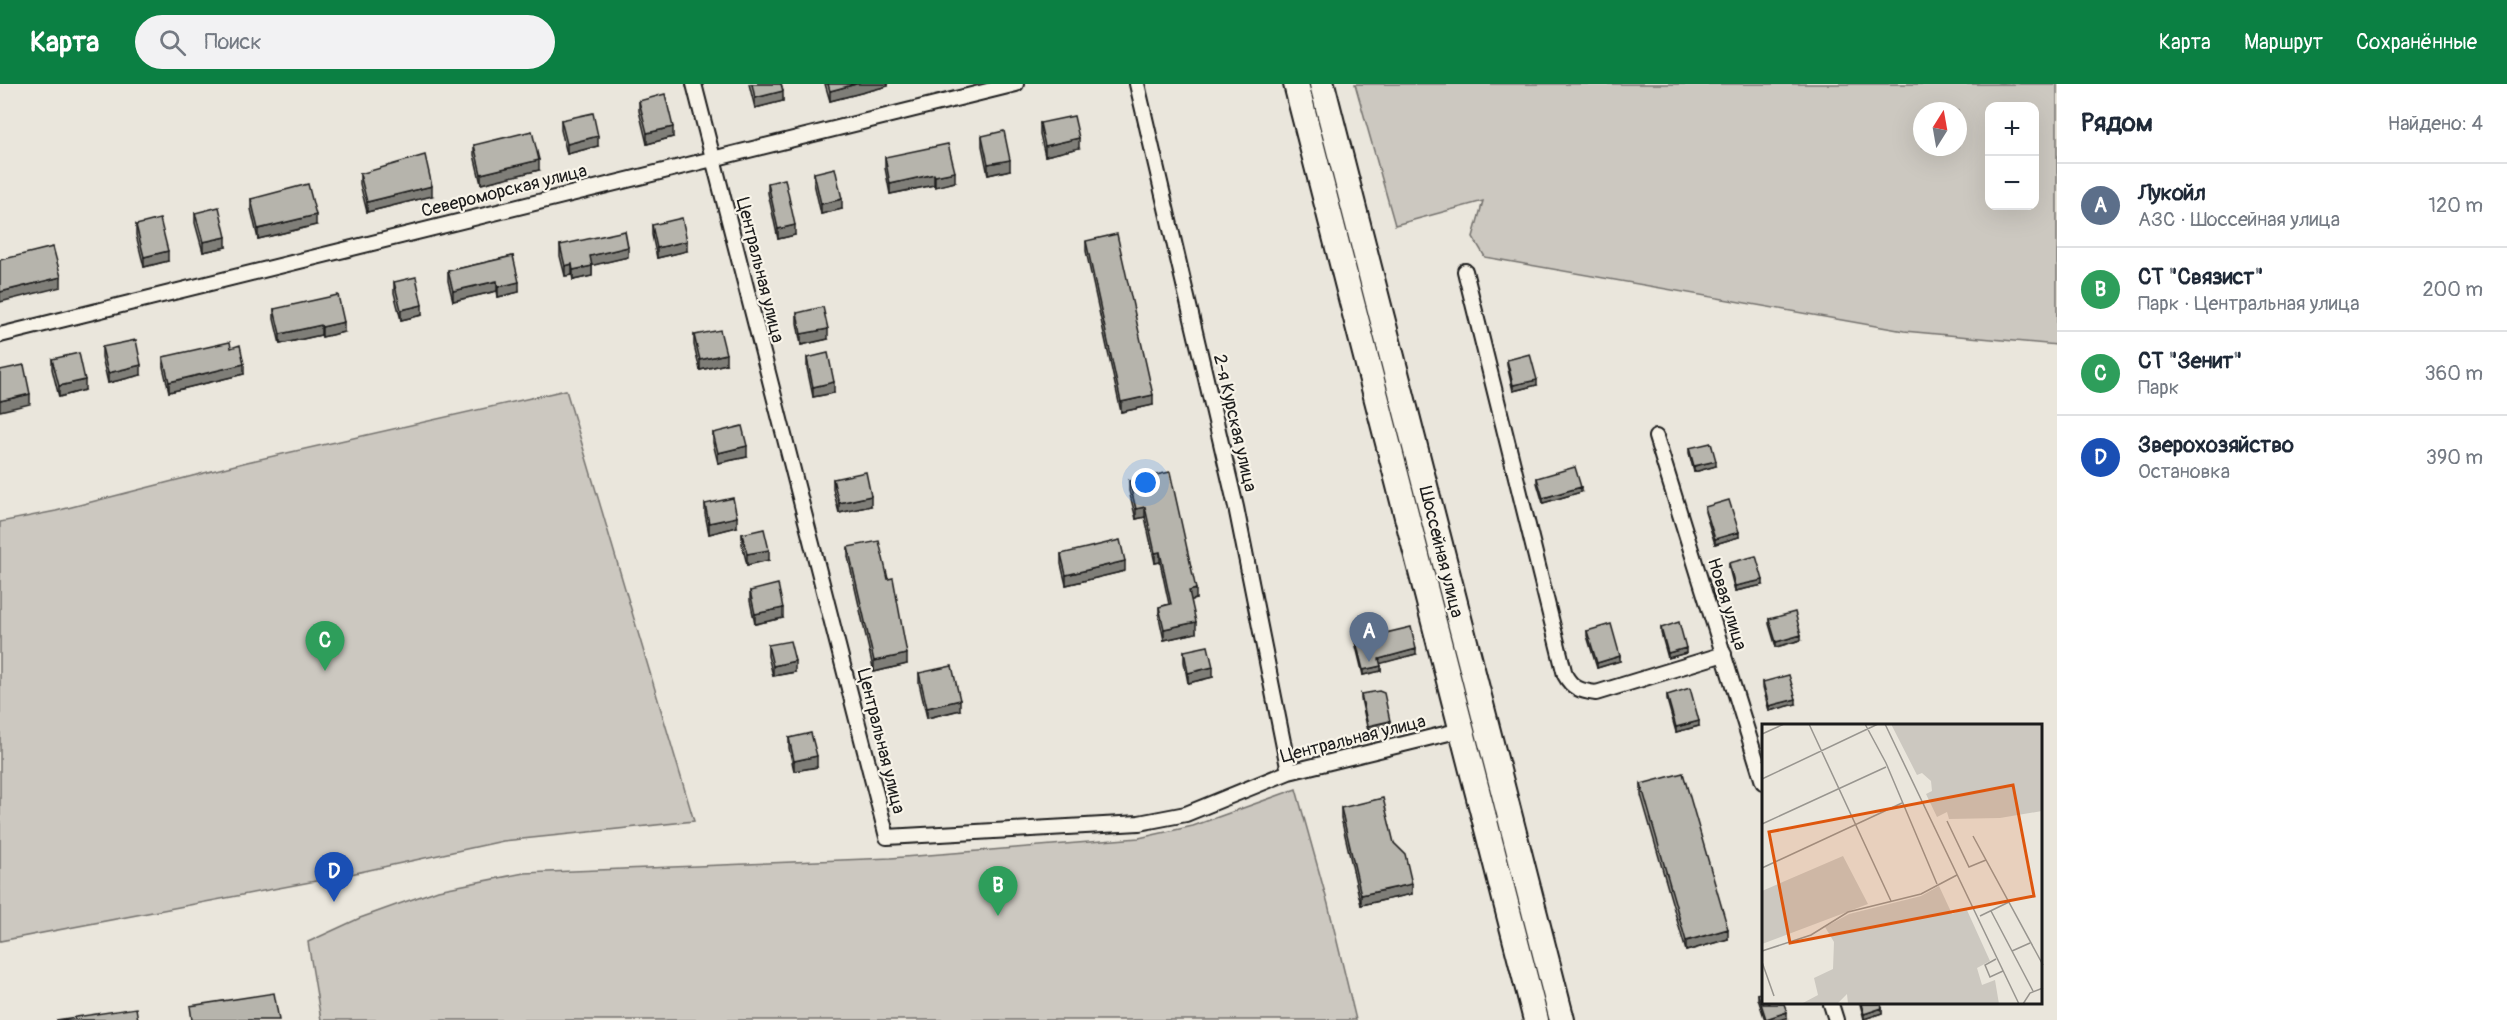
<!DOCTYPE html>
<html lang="ru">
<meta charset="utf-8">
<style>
body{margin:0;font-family:Pangolin,sans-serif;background:#f2f2f3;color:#1f2937}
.controls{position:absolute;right:18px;top:18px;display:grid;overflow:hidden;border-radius:12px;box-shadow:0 6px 24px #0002}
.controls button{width:54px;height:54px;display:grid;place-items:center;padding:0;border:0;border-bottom:2px solid #e0e1e3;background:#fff;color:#1f2937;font:30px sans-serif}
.compass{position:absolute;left:1913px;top:18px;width:54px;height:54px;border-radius:50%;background:#fff;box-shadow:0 6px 24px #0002;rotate:11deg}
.you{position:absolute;left:1146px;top:399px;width:21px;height:21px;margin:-15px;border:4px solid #fff;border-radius:50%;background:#1a73e8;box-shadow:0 0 0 9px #1a73e833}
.badge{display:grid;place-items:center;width:39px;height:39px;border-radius:50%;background:#0b8043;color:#fff;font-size:20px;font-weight:700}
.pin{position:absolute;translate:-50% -50px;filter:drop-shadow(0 2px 3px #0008)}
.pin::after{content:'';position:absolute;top:32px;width:21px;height:18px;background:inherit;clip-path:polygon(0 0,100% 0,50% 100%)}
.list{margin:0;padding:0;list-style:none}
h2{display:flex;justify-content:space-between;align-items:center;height:78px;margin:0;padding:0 24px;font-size:26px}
h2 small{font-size:20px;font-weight:400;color:#747a83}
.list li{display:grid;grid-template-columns:39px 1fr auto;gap:18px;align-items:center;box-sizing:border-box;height:84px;padding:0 24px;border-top:2px solid #e0e1e3}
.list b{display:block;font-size:22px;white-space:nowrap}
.list p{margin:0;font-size:20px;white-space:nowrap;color:#747a83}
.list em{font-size:20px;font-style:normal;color:#747a83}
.icon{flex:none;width:33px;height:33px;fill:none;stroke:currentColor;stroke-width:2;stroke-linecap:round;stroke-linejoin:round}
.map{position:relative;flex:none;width:2057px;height:936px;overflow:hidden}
header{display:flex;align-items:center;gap:36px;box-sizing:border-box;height:84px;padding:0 30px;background:#0b8043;color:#fff}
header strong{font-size:28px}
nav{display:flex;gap:33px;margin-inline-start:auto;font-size:21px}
.search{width:420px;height:54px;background:#f2f2f3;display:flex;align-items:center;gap:15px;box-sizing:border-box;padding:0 21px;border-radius:33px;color:#747a83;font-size:22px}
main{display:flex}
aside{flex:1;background:#fff}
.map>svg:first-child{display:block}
.green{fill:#ccc8c0;stroke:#74726e;stroke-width:1.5;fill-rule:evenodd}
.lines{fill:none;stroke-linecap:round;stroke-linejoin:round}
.street-casing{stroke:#1c1c1c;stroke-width:18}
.highway-casing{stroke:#1c1c1c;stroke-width:28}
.street{stroke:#f7f3e8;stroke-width:14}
.highway{stroke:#f7f3e8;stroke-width:24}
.wall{fill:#9d9b94;stroke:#1c1c1c;stroke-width:1.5}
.shaded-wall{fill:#7f7e78;stroke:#1c1c1c;stroke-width:1.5}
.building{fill:#b6b4ac;stroke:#1c1c1c;stroke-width:1.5}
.labels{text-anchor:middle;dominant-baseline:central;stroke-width:4.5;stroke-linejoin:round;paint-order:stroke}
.street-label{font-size:18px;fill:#1c1c1c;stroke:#f7f3e8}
.inset-road{fill:none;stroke:#98958f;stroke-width:1.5}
.view{fill:#de560d;fill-opacity:0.15;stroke:#de560d;stroke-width:3}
.inset-edge{fill:none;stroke:#1c1c1c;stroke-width:3}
</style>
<header>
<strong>Карта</strong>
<div class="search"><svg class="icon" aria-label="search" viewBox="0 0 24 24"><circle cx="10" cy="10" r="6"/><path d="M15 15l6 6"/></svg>Поиск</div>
<nav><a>Карта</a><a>Маршрут</a><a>Сохранённые</a></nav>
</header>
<main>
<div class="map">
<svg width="2057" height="936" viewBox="0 0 2057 936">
<rect width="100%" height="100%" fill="#eae6dc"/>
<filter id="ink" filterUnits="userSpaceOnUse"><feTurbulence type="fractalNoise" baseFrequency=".0167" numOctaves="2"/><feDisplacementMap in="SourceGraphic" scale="12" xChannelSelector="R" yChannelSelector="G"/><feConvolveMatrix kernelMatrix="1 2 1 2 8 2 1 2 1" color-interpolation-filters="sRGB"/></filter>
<g filter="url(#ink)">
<!-- green -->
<path class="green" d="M1355 0H2057V261L1904 247 1485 173 1473 153 1483 117 1395 141ZM1990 22H2034V122H1990ZM1922 27H1958V63H1922Z
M566 306 694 737 503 757 337 793 0 857V438L56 427 247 378Z
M1296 705 1328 820 1356 936H321L308 858 360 834 438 806 524 789 891 774 1139 754 1193 742Z"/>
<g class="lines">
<!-- street casing -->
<g class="street-casing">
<path id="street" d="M694 0 887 753 1139 739 1186 730 1289 688 1461 646
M1137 0 1236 423 1289 688
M1465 187 1565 591C1572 604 1580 607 1596 609L1724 570
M0 251 1016 0
M1656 353 1763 698
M1831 920 1836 936"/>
</g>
<!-- highway casing -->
<g class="highway-casing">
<path id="highway" d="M1296 0 1536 936
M1322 0 1562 936"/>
</g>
<!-- street -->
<use href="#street" class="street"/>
<!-- highway -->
<use href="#highway" class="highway"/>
</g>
<!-- wall -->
<path class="wall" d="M749 0H781L783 17 755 24Z
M825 0H888V2L830 17Z
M639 17 673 53 647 60 639 27Z
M561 36 598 62 567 70 561 46Z
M1040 39 1079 64 1045 72 1040 50Z
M982 52 1010 86 988 91 982 62Z
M474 61 539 86 481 100 474 71Z
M885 73 955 98 935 103 934 101 890 110 885 84Z
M814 89 842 125 821 130 814 99Z
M360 90 432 112 367 128 360 100Z
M768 99 795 151 778 155 768 109Z
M251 115 316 141 258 155 251 125Z
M195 129 226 163 203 168 195 139Z
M136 141 168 177 144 183 136 151Z
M652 141 687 167 657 174 652 151Z
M1086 157 1153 321 1121 328 1086 167Z
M560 161 628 173 592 181V192L573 196 572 191 565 192 560 172Z
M513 172 519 208 498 213 497 207 453 217 448 197V187Z
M394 198 422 231 401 236 394 209Z
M274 225 344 248 322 253 321 251 280 260 274 235Z
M797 229 828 255 801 261 797 239Z
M694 251 726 280 700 286 694 261Z
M102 263 141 291 108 299 102 273Z
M231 264 244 290 169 308 163 283V273Z
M807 274 834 309 813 313 807 284Z
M52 275 85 306 59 313 52 285Z
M1507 276 1537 301 1513 307 1507 281Z
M713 349 747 373 718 379 713 359Z
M1689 364 1716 382 1694 388 1689 369Z
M1537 394 1581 408 1543 419 1537 399Z
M833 395 871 422 839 429 833 405Z
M1129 397 1196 515 1191 516 1196 549 1164 556 1159 533V523L1169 520 1160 478 1155 479 1145 433 1136 435 1129 407Z
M705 420 737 443 709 450 705 430Z
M1705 423 1739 453 1715 460 1705 428Z
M742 450 769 476 747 481 742 460Z
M848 463 907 580 874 588 848 473Z
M1061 470 1125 487 1066 501 1061 480Z
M1729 479 1763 501 1735 507 1729 484Z
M750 507 783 534 755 540 750 517Z
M1769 535 1801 556 1776 563 1769 540Z
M1661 544 1686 569 1668 574 1661 549Z
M1587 547 1620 577 1597 584 1587 552Z
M1354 549 1373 552 1416 570 1380 579 1381 587 1363 591 1354 554Z
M768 561 795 588 773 592 768 572Z
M1184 567 1213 593 1188 599 1184 578Z
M919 589 960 626 927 634 919 599Z
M1763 598 1796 620 1769 627 1763 603Z
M1361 610 1390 642 1368 647 1361 615Z
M1667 611 1699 642 1676 648 1667 616Z
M789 654 817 683 794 687 789 664Z
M1641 700 1728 855 1686 867 1641 711Z
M1341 724 1394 759 1412 810 1361 821 1341 734Z
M1758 910 1787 934 1779 936H1765L1758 915Z
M1860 920H1881L1882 929 1864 935Z"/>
<!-- shaded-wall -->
<path class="shaded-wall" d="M856 0H888V2L830 17V7Z
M783 7V17L755 24V14Z
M673 43V53L647 60V49Z
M598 52V62L567 70V60Z
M1079 54V64L1045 72V62Z
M539 76V86L481 100V90Z
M1010 76V86L988 91V80Z
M955 88V98L935 103V92Z
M934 90V101L890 110V100Z
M432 102V112L367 128V118Z
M842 115V125L821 130V120Z
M316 131V141L258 155V145Z
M795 141V151L778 155V145Z
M226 153V163L203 168V158Z
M687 157V167L657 174V164Z
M628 163V173L590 182V172Z
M168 167V177L144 183V173Z
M572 180V191L565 192V182Z
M592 182V192L573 196V186Z
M61 193V203L0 218V208Z
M497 197V207L453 217V207Z
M519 198V208L498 213V203Z
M422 221V231L401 236V226Z
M344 238V248L322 253V243Z
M321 241V251L280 260V250Z
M828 245V255L801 261V250Z
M726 270V280L700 286V276Z
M244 280V290L169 308V298Z
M141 281V291L108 299V289Z
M85 296V306L59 313V302Z
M1537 296V301L1513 307V301Z
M834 298V309L813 313V303Z
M30 310V320L0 327V317Z
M1153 311V321L1121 328V318Z
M747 362V373L718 379V369Z
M1716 377V382L1694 388V382Z
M1581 403V408L1543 419V414Z
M871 412V422L839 429V419Z
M1145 423V433L1136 435V425Z
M737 433V443L709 450V439Z
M1739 448V453L1715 460V455Z
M769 466V476L747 481V470Z
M1160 468V478L1155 479V469Z
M1125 477V487L1066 501V491Z
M1763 496V501L1735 507V502Z
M1196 505V515L1189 517V507Z
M783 524V534L755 540V530Z
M1196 538V549L1164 556V545Z
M1801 551V556L1776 563V558Z
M1686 564V569L1668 574V569Z
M1416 565V570L1379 580V575Z
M907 570V580L874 588V577Z
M1620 572V577L1597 584V579Z
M795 577V588L773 592V582Z
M1381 582V587L1363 591V586Z
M1213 583V593L1188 599V589Z
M1796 615V620L1769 627V622Z
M960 616V626L927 634V624Z
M1390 637V642L1368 647V642Z
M1699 637V642L1676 648V643Z
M817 672V683L794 687V677Z
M1412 800V810L1361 821V811Z
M1728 845V855L1686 867V857Z
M1882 924V929L1864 935V930Z
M1787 928V934L1779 936H1766V935Z"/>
<!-- building -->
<path class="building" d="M752 0H781L783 7 755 14Z
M828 0H856L830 7Z
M665 10 673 43 647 49 639 17Z
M593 29 598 52 567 60 561 36Z
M1074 32 1079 54 1045 62 1040 39Z
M532 47 539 76 481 90 474 61Z
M1004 47 1010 76 988 80 982 52Z
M948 60 955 88 935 92 934 90 890 100 885 73Z
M425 71 432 102 367 118 360 90Z
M835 84 842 115 821 120 814 89Z
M785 95 795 141 778 145 768 99Z
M308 100 316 131 258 145 251 115Z
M219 123 226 153 203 158 195 129Z
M682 134 687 157 657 164 652 141Z
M160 135 168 167 144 173 136 141Z
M625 147 628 163 590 172 592 182 573 186 572 180 565 182 560 161Z
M1117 150 1153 311 1121 318 1086 157Z
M53 163 61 193 0 208V176Z
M513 172 519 198 498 203 497 197 453 207 448 187Z
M416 193 422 221 401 226 394 198Z
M338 211 344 238 322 243 321 241 280 250 274 225Z
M823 223 828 245 801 250 797 229Z
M720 246 726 270 700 276 694 251Z
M136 256 141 281 108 289 102 263Z
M230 258 231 264 240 261 244 280 169 298 163 273Z
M79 269 85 296 59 302 52 275Z
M828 269 834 298 813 303 807 274Z
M1530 270 1537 296 1513 301 1507 276Z
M24 281 30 310 0 317V286Z
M742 342 747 362 718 369 713 349Z
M1711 359 1716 377 1694 382 1689 364Z
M1575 383 1581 403 1543 414 1537 394Z
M866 388 871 412 839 419 833 395Z
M1170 388 1196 505 1189 507 1196 538 1164 545 1159 523 1171 520 1160 468 1155 469 1145 423 1136 425 1129 397Z
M733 414 737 433 709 439 705 420Z
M1729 416 1739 448 1715 455 1705 423Z
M764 445 769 466 747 470 742 450Z
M1120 456 1125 477 1066 491 1061 470Z
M879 457 888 495 893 494 907 570 874 577 848 463Z
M1756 472 1763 496 1735 502 1729 479Z
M778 500 783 524 755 530 750 507Z
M1795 528 1801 551 1776 558 1769 535Z
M1679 538 1686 564 1668 569 1661 544Z
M1611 540 1620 572 1597 579 1587 547Z
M1411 543 1416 565 1379 575 1381 582 1363 586 1354 549 1371 545 1373 552Z
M790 557 795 577 773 582 768 561Z
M1208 562 1213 583 1188 589 1184 567Z
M952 582 960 616 927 624 919 589Z
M1789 591 1796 615 1769 622 1763 598Z
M1690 604 1699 637 1676 643 1667 611Z
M1379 607 1384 609 1390 637 1368 642 1361 610Z
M811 649 817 672 794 677 789 654Z
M1683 689 1728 845 1686 857 1641 700Z
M1383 714 1394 759 1405 770 1412 800 1361 811 1341 724Z
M1763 908V920H1784L1787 928 1766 935 1758 910Z
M274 909 279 936H192L190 922Z
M1861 920H1881L1882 924 1864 930Z
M136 924 138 936H56Z"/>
</g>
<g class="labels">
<!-- street labels -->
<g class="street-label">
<text transform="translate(504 107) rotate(-14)">Североморская улица</text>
<text transform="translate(760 186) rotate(76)">Центральная улица</text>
<text transform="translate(1235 339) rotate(77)">2-я Курская улица</text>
<text transform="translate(1441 468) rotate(76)">Шоссейная улица</text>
<text transform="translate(1727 520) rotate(73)">Новая улица</text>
<text transform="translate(1353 655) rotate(-14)">Центральная улица</text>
<text transform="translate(881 657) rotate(76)">Центральная улица</text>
</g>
</g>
<!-- overview -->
<g transform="translate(1762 640)">
<rect width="280" height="280" fill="#eae6dc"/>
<path d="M129 0H280V87L238 94 187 95 185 88 175 93 164 70 170 67 169 57 160 49 155 51ZM81 132 106 180 0 220V167ZM177 162 190 190 204 184 228 237 215 244 220 261 233 256 237 280H86L85 270 75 280H39L56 271 52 254 71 245 72 218 63 203 87 190 159 172Z" fill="#ccc8c0"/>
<path class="inset-road" d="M47 0 129 177M103 0 124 39 175 160M123 0 257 280M0 10 22 0M0 55 116 0M185 97 207 143 224 136M0 100 124 43M211 112 281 241M0 144 140 79M229 187 271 267M218 192 247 178M0 227 49 211 86 188 159 170 195 151M250 227 268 219M234 235 223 241 228 253 241 247M0 238 12 272M261 280 268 269 281 264"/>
<path class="view" d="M251 61 272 172 28 219 7 108Z"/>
<rect width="280" height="280" class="inset-edge"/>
</g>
</svg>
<div class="controls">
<button>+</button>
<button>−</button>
</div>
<svg class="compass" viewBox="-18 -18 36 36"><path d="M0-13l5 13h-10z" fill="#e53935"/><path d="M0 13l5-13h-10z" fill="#747a83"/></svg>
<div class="you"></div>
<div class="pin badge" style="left:1369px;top:578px;background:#5c6f8a">A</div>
<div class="pin badge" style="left:998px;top:832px;background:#2e9e5b">B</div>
<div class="pin badge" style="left:325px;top:587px;background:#2e9e5b">C</div>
<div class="pin badge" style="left:334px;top:818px;background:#1a4fb4">D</div>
</div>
<aside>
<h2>Рядом<small>Найдено: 4</small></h2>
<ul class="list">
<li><span class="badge" style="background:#5c6f8a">A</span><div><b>Лукойл</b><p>АЗС · Шоссейная улица</p></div><em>120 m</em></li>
<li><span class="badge" style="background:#2e9e5b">B</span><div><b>СТ &quot;Связист&quot;</b><p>Парк · Центральная улица</p></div><em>200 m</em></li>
<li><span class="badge" style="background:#2e9e5b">C</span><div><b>СТ &quot;Зенит&quot;</b><p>Парк</p></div><em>360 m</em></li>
<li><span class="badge" style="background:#1a4fb4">D</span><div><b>Зверохозяйство</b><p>Остановка</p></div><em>390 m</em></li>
</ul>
</aside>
</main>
